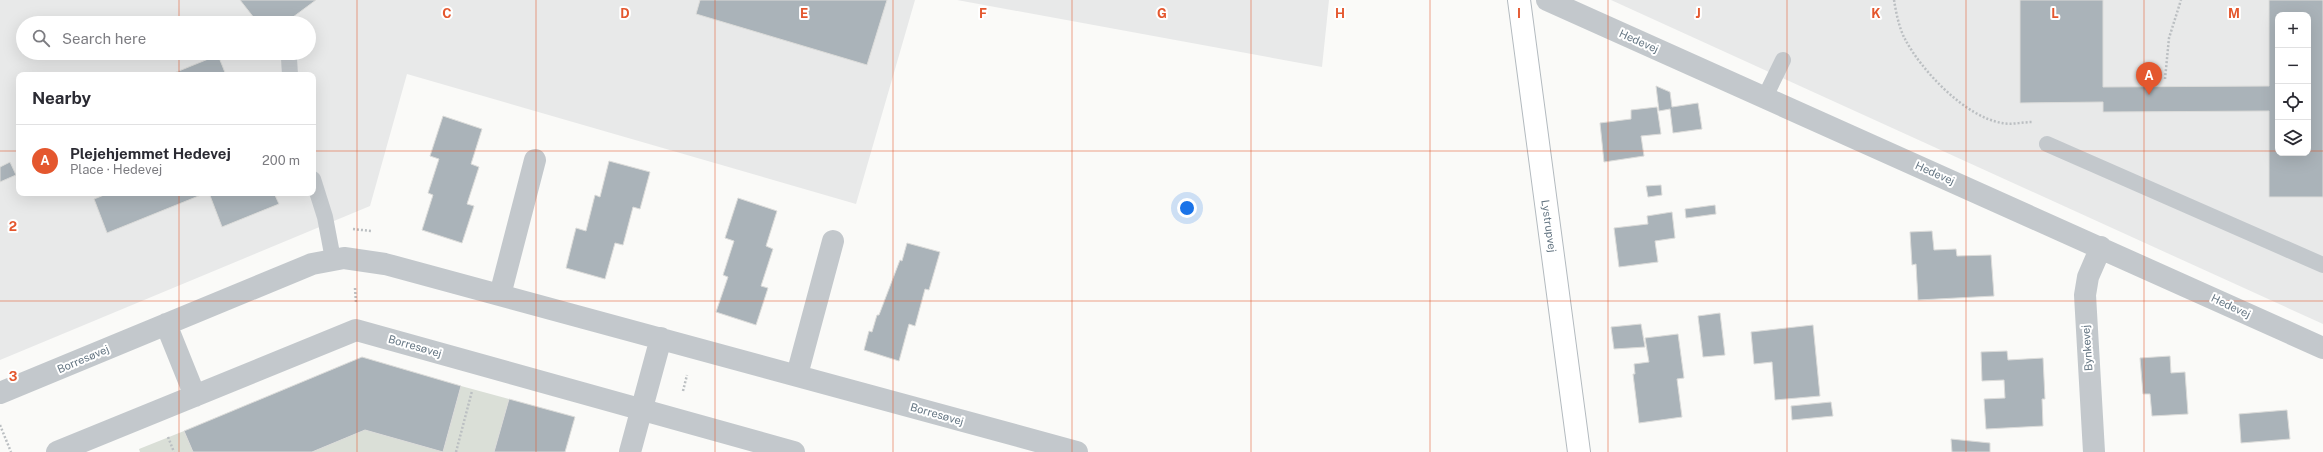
<!DOCTYPE html>
<meta charset="utf-8">
<style>
body{margin:0;font-family:"Public Sans",sans-serif;background:#f7f7f7;color:#2b2b33}
.controls{position:absolute;right:12px;top:12px;display:grid;overflow:hidden;border-radius:8px;box-shadow:0 4px 16px #0002}
.controls button{width:36px;height:36px;display:grid;place-items:center;padding:0;border:0;border-bottom:1px solid #e1e1e2;background:#fff;color:#2b2b33;font:20px sans-serif}
.you{position:absolute;left:1187px;top:208px;width:14px;height:14px;margin:-10px;border:3px solid #fff;border-radius:50%;background:#1a73e8;box-shadow:0 0 0 6px #1a73e833}
.badge{display:grid;place-items:center;width:26px;height:26px;border-radius:50%;background:#e4572e;color:#fff;font-size:13px;font-weight:700}
.pin{position:absolute;translate:-50% -33px;filter:drop-shadow(0 1px 2px #0008)}
.pin::after{content:'';position:absolute;top:21px;width:14px;height:12px;background:inherit;clip-path:polygon(0 0,100% 0,50% 100%)}
.list{margin:0;padding:0;list-style:none}
h2{display:flex;justify-content:space-between;align-items:center;height:52px;margin:0;padding:0 16px;font-size:17px}
h2 small{font-size:13px;font-weight:400;color:#7c7c81}
.list li{display:grid;grid-template-columns:26px 1fr auto;gap:12px;align-items:center;box-sizing:border-box;height:72px;padding:0 16px;border-top:1px solid #e1e1e2}
.list b{display:block;font-size:15px;white-space:nowrap}
.list p{margin:0;font-size:13px;white-space:nowrap;color:#7c7c81}
.list em{font-size:13px;font-style:normal;color:#7c7c81}
.icon{flex:none;width:22px;height:22px;fill:none;stroke:currentColor;stroke-width:2;stroke-linecap:round;stroke-linejoin:round}
.map{position:relative;flex:none;width:2323px;height:452px;overflow:hidden}
.search{position:absolute;background:#fff;box-shadow:0 4px 16px #0002;left:16px;top:16px;width:300px;height:44px;display:flex;align-items:center;gap:10px;box-sizing:border-box;padding:0 14px;border-radius:22px;color:#7c7c81;font-size:15px}
.panel{position:absolute;background:#fff;box-shadow:0 4px 16px #0002;left:16px;top:72px;width:300px;height:124px;border-radius:8px}
.map>svg:first-child{display:block}
.built{fill:#e8e9e9;fill-rule:evenodd}
.green{fill:#dadfd7}
.building{fill:#aab3b9;stroke:#dcdcda;fill-rule:evenodd}
.lines{fill:none;stroke-linecap:round;stroke-linejoin:round}
.secondary-casing{stroke:#b3babf;stroke-width:24}
.path{stroke:#bbbfc2;stroke-width:2.5;stroke-dasharray:2 2;stroke-linecap:butt}
.lane{stroke:#c3c8cc;stroke-width:16}
.street{stroke:#c3c8cc;stroke-width:22}
.secondary{stroke:#fff;stroke-width:22}
.grid{fill:none;stroke:#e4572e;stroke-width:1;stroke-opacity:0.55}
.labels{text-anchor:middle;dominant-baseline:central;stroke-width:4;stroke-linejoin:round;paint-order:stroke}
.street-label{font-size:11px;fill:#657683;stroke:#fff}
.grid-label{font-size:13px;text-anchor:middle;font-weight:bold;fill:#e4572e;stroke:#fff;stroke-width:4;stroke-linejoin:round;paint-order:stroke}
</style>
<div class="map">
<svg width="2323" height="452" viewBox="0 0 2323 452">
<rect width="100%" height="100%" fill="#fafaf8"/>
<!-- built -->
<path class="built" d="M0 0H915L856 204 407 74 370 206 0 360ZM23 23H309V53H23ZM19 75H313V193H19Z
M957 0H1329L1322 67Z
M1611 0H2323V324ZM2278 15H2308V153H2278Z"/>
<!-- green -->
<path class="green" d="M461 386 509 399 494 452H443Z
M365 430 443 452H312Z
M184 431 193 452H140L139 449Z"/>
<!-- building -->
<path class="building" d="M240 0H316L285 23H258Z
M700 0H887L867 65 696 14Z
M2020 0H2103V87L2269 86V0H2323V197H2269V111L2103 112V102L2020 103ZM2278 15H2308V153H2278Z
M218 55 226 75H169Z
M1656 86 1670 92 1672 107 1698 103 1702 129 1673 133 1670 109 1659 111Z
M1657 107 1661 134 1641 136 1644 156 1604 162 1600 123 1631 119V110Z
M443 116 482 129 471 164 479 167 467 204 474 206 462 243 422 230 433 195 428 193 439 159 430 156Z
M609 161 650 172 640 209 633 207 623 245 615 243 605 279 566 268 576 228 586 231 595 195 600 197Z
M10 162 16 175 0 182V167Z
M1661 185 1662 195 1648 197 1646 186Z
M109 193H206L107 233 94 199Z
M209 193H274L279 204 222 227Z
M738 198 777 211 766 246 773 249 761 286 768 288 756 325 716 312 728 277 723 275 734 241 725 238Z
M1715 205 1716 214 1686 218 1685 209Z
M1672 212 1675 238 1655 241 1658 262 1619 267 1614 228 1648 224 1647 216Z
M1932 231 1934 250 1956 249 1957 256 1991 255 1994 296 1918 300 1916 264 1912 265 1910 232Z
M907 243 940 252 929 290 925 289 915 326 909 324 899 361 864 350 869 331 872 332 877 315H879L900 260 902 261Z
M1720 313 1725 355 1703 357 1698 316Z
M1641 324 1645 347 1614 349 1611 327Z
M1813 325 1820 396 1775 400 1772 362 1754 364 1751 332Z
M1678 334 1684 378 1677 379 1682 417 1639 423 1633 374H1635L1634 364 1649 362 1645 338Z
M2007 351 2008 360 2043 358 2045 399H2042L2043 426 1986 429 1984 399 2005 398 2004 380 1982 381 1981 352Z
M2170 356 2171 373 2185 372 2188 414 2152 416 2150 394H2143L2140 358Z
M362 357 461 386 443 452 365 430 312 452H193L184 431Z
M509 399 575 417 565 452H494Z
M1831 402 1833 416 1792 420 1791 406Z
M2287 410 2290 439 2241 443 2239 414Z
M1951 439 1990 443V452H1952Z"/>
<g class="lines">
<!-- secondary casing -->
<g class="secondary-casing">
<path id="secondary" d="M1519 0 1579 452"/>
</g>
<!-- path -->
<path class="path" d="M1894 0C1896 12 1899 28 1905 39 1921 70 1965 117 2002 123 2012 125 2023 122 2033 122
M2165 79 2169 38 2181 0
M353 229 371 231
M355 288 356 303
M683 391 687 375
M0 425 11 452
M168 437 174 452
M456 452 472 391"/>
<!-- lane -->
<path class="lane" d="M289 58 290 75
M1765 97 1783 60
M2047 144 2323 265
M313 179 325 217 333 259"/>
<!-- street -->
<path class="street" d="M1547 0 2323 348
M500 295 535 160
M166 324 195 396
M797 375 833 241
M0 393 312 264 344 258 385 264 1077 452
M57 452 356 330 794 452
M630 452 661 338
M2094 452 2085 295 2088 277 2101 247"/>
<!-- secondary -->
<use href="#secondary" class="secondary"/>
</g>
<!-- grid -->
<path class="grid" d="M179 0V23M357 0V452M536 0V452M715 0V452M893 0V452M1072 0V452M1251 0V452M1430 0V452M1608 0V452M1787 0V452M1966 0V452M2144 0V452M179 53V75M0 151H19M313 151H2278M2308 151H2323M179 193V452M0 301H2323"/>
<g class="labels">
<!-- street labels -->
<g class="street-label">
<text transform="translate(1639 41) rotate(24)">Hedevej</text>
<text transform="translate(1935 173) rotate(24)">Hedevej</text>
<text transform="translate(1549 226) rotate(82)">Lystrupvej</text>
<text transform="translate(2231 306) rotate(25)">Hedevej</text>
<text transform="translate(415 346) rotate(16)">Borresøvej</text>
<text transform="translate(2087 348) rotate(-94)">Bynkevej</text>
<text transform="translate(83 359) rotate(-23)">Borresøvej</text>
<text transform="translate(937 414) rotate(16)">Borresøvej</text>
</g>
</g>
<g class="grid-label">
<text x="447" y="18">C</text>
<text x="625" y="18">D</text>
<text x="804" y="18">E</text>
<text x="983" y="18">F</text>
<text x="1162" y="18">G</text>
<text x="1340" y="18">H</text>
<text x="1519" y="18">I</text>
<text x="1698" y="18">J</text>
<text x="1876" y="18">K</text>
<text x="2055" y="18">L</text>
<text x="2234" y="18">M</text>
<text x="13" y="231">2</text>
<text x="13" y="381">3</text>
</g>
</svg>
<div class="controls">
<button>+</button>
<button>−</button>
<button><svg class="icon" aria-label="locate" viewBox="0 0 24 24"><circle cx="12" cy="12" r="6"/><path d="M12 2v4M12 18v4M2 12h4M18 12h4"/></svg></button>
<button><svg class="icon" aria-label="layers" viewBox="0 0 24 24"><path d="M12 4l9 5-9 5-9-5zM3 14l9 5 9-5"/></svg></button>
</div>
<div class="you"></div>
<div class="pin badge" style="left:2149px;top:95px">A</div>
<div class="search"><svg class="icon" aria-label="search" viewBox="0 0 24 24"><circle cx="10" cy="10" r="6"/><path d="M15 15l6 6"/></svg>Search here</div>
<section class="panel">
<h2>Nearby<small></small></h2>
<ul class="list">
<li><span class="badge">A</span><div><b>Plejehjemmet Hedevej</b><p>Place · Hedevej</p></div><em>200 m</em></li>
</ul>
</section>
</div>
